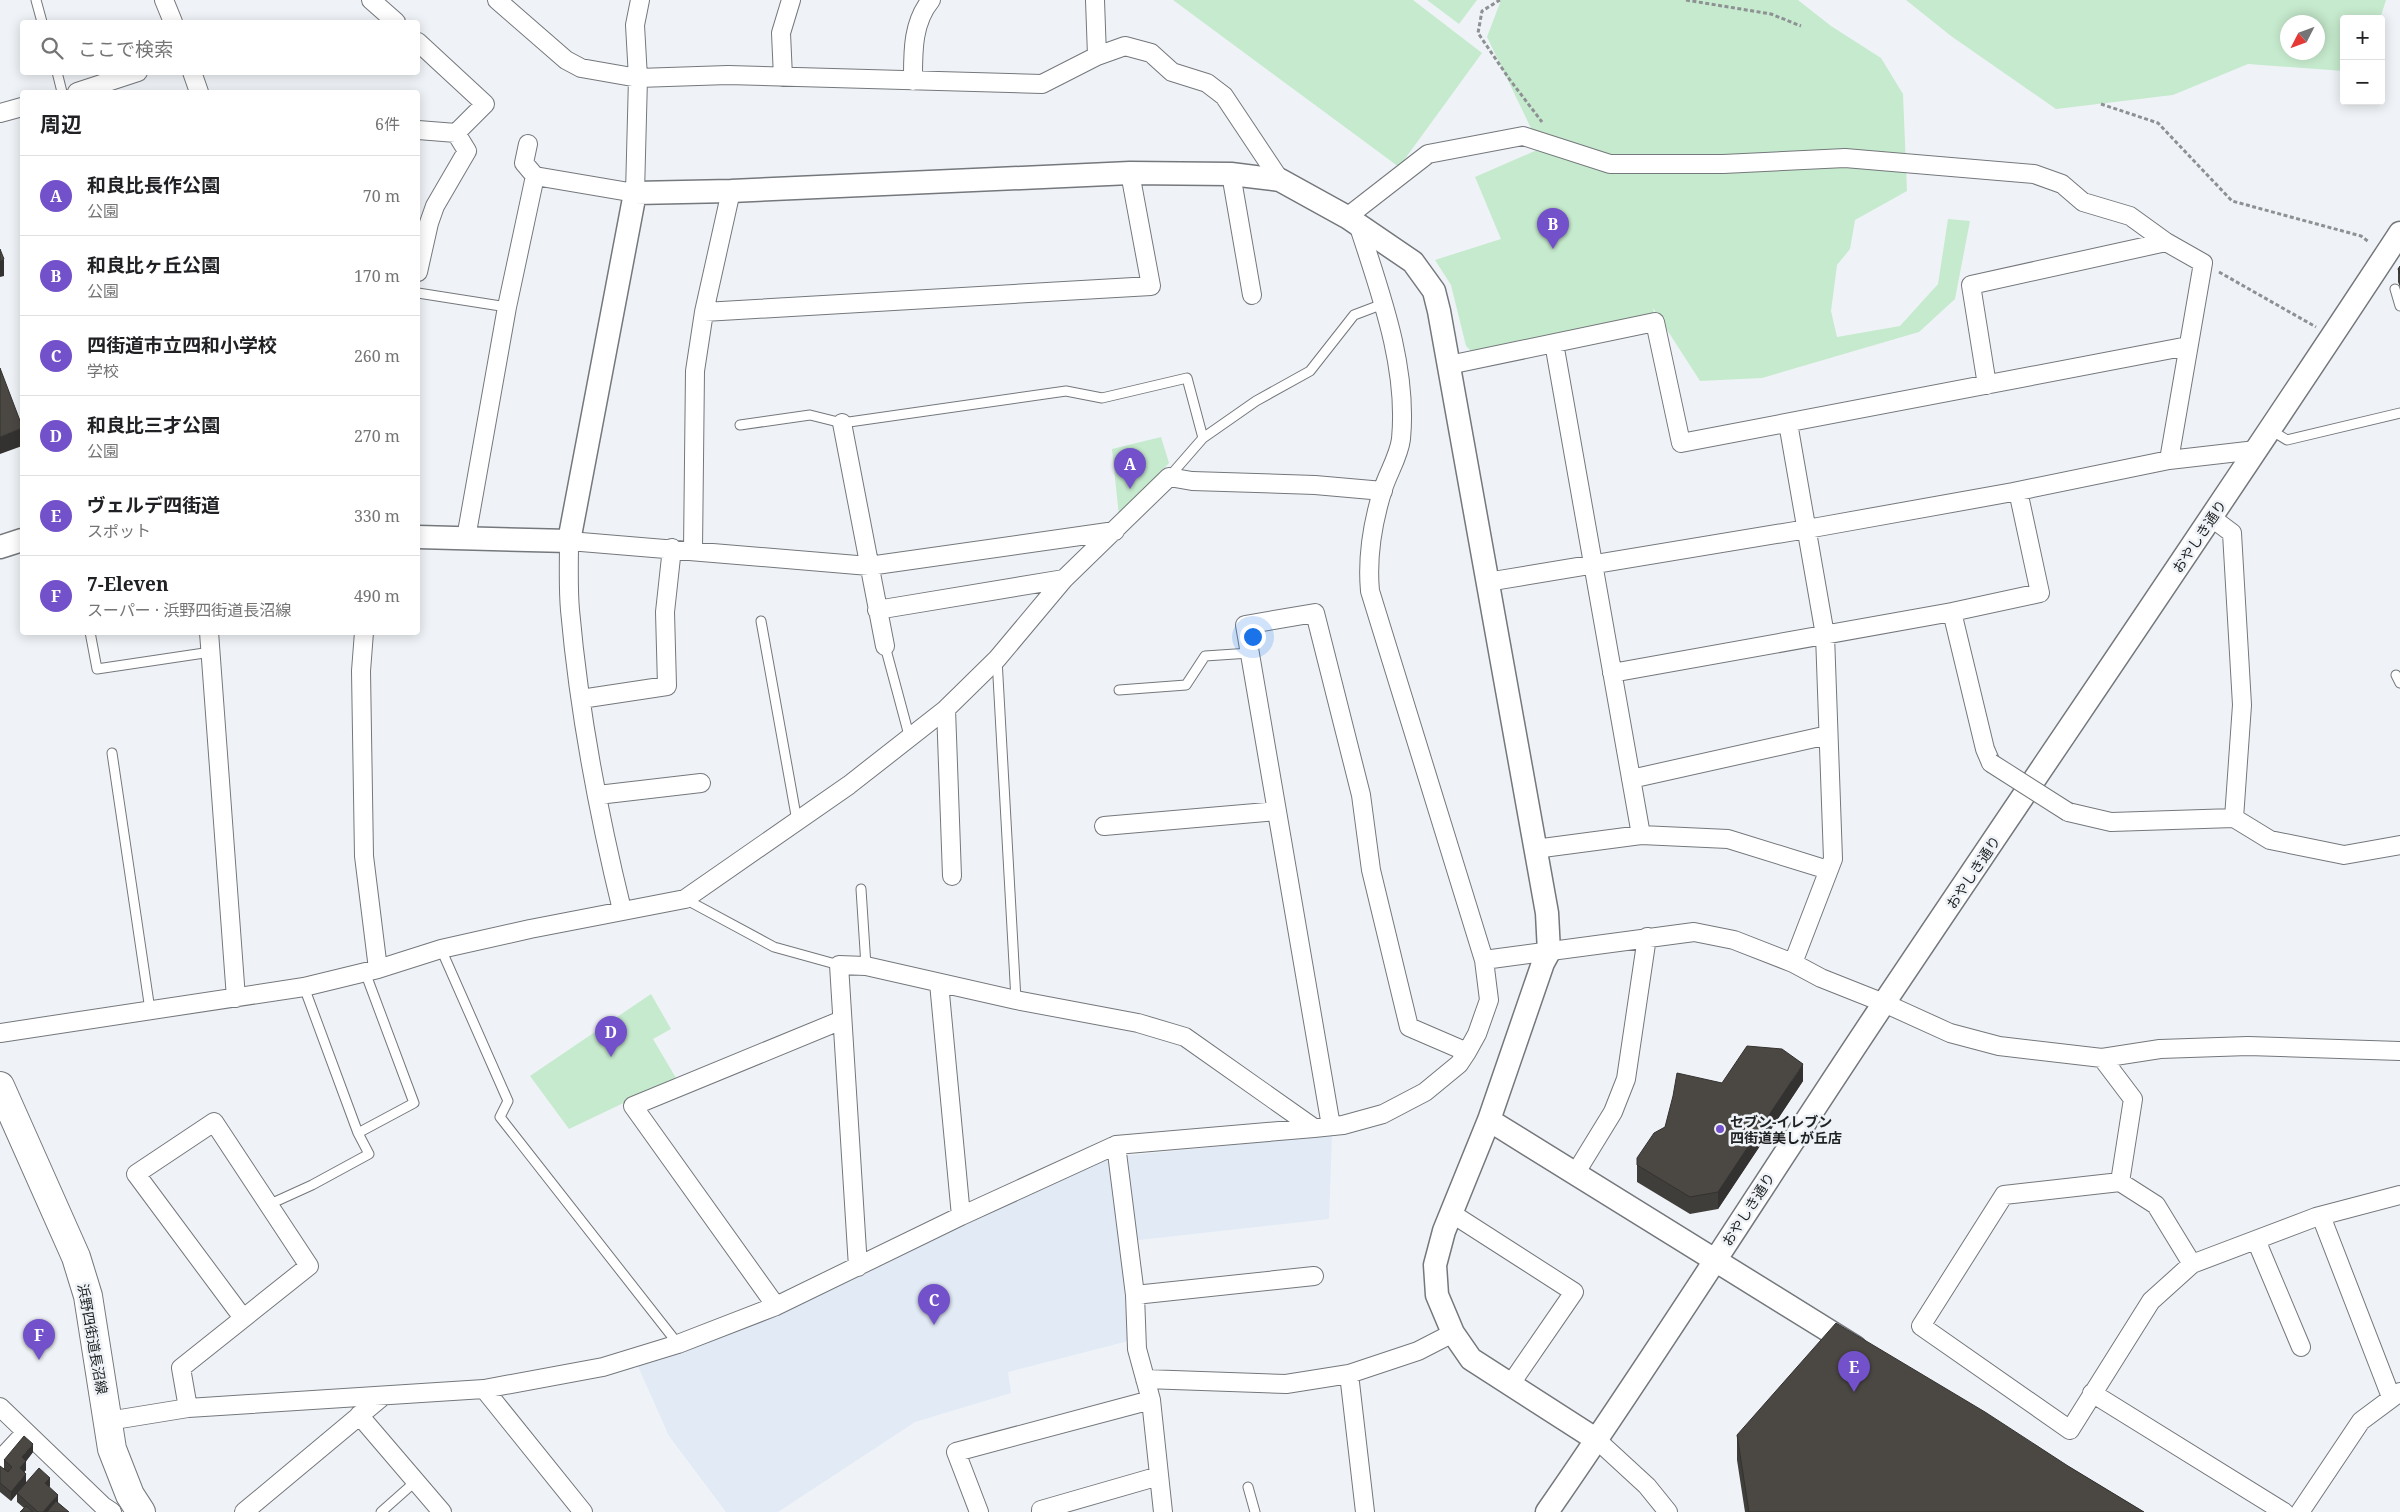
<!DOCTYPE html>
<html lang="ja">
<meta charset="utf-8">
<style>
body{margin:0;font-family:"Noto Serif","Noto Sans JP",serif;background:#f2f2f2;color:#202124}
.controls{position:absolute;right:15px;top:15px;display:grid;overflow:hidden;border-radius:5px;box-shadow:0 2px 12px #0003}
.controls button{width:45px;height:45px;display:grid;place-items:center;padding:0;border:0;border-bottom:1px solid #e0e0e0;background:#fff;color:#202124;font:25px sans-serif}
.compass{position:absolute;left:2280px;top:15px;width:45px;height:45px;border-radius:50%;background:#fff;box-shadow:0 2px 12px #0003;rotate:228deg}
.you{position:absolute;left:1252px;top:636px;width:18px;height:18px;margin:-12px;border:4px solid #fff;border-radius:50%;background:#1a73e8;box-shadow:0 0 0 8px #1a73e833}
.badge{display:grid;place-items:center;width:32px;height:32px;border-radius:50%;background:#7251ca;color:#fff;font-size:16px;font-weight:700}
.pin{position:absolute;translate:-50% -41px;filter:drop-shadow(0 1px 2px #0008)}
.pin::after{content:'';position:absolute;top:26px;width:18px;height:15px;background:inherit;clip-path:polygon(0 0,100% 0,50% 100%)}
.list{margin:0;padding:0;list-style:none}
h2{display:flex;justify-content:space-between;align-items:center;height:65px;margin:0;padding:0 20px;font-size:21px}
h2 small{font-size:16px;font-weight:400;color:#757577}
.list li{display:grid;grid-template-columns:32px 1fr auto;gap:15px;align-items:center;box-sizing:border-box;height:80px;padding:0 20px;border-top:1px solid #e0e0e0}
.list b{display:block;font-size:19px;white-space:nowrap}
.list p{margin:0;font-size:16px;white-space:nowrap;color:#757577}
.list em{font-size:16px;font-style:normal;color:#757577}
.icon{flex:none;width:28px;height:28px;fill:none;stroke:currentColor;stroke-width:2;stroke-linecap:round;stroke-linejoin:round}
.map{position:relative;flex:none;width:2400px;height:1512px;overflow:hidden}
.search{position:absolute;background:#fff;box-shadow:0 2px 12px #0003;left:20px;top:20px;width:400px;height:55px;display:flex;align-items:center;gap:12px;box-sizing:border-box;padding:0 18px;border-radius:5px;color:#757577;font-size:19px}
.panel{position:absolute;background:#fff;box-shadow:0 2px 12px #0003;left:20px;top:90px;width:400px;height:545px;border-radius:5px}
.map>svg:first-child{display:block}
.built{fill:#e1eaf5}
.green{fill:#c6eacd;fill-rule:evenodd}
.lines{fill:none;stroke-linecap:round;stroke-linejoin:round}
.service-casing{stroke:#74777b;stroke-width:11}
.minor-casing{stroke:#74777b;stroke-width:20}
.tertiary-casing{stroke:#74777b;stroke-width:25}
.primary-casing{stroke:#74777b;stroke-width:30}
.path{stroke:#8e9193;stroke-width:3;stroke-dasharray:4 2.5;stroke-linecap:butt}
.service{stroke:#fff;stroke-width:9}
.minor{stroke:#fff;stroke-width:18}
.tertiary{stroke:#fff;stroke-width:22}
.primary{stroke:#fff;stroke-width:28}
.minor-bridge-casing{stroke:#74777b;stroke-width:20;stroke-linecap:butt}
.minor-bridge{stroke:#fff;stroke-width:18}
.wall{fill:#403e3a}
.shaded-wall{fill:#343230}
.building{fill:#4b4844;stroke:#343230}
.poi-dot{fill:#7251ca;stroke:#eff3f7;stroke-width:2}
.labels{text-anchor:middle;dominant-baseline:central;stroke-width:5;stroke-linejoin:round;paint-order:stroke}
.street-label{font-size:14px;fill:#1f2122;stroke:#eff3f7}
.poi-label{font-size:14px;font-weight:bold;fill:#1f2122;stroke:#eff3f7;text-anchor:start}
</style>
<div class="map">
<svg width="2400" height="1512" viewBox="0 0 2400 1512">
<rect width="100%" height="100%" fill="#eff3f7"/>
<!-- built -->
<path class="built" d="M1332 1135 1329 1219 1121 1242 1128 1341 1008 1372 1011 1393 915 1422 778 1512H726L669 1436 637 1364 784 1310 1104 1158Z"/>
<!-- green -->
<path class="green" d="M1173 0H1413L1482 53 1399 167Z
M1427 0H1477L1459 24Z
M1501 0H1798L1831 26 1881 58 1903 94 1907 191 1855 220 1850 249 1837 265 1831 311 1837 337 1900 326 1938 284 1948 219 1970 221 1955 299 1919 332 1762 378 1700 381 1653 308 1654 314 1472 352 1466 346 1451 285 1435 260 1501 239 1475 177 1537 150 1542 151 1487 37Z
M1906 0H2386L2380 19H2344V71L2248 64 2173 95 2056 109 1951 36ZM2288 22H2318V52H2288Z
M1161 437 1169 463 1119 516 1112 449Z
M651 994 671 1029 653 1039 676 1078 569 1129 530 1076Z"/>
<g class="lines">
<!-- service casing -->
<g class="service-casing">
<path id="service" d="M36 0 42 22
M57 72 62 92
M2395 289 2400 306
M418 293 507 307
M740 425 810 415 842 423 1066 391 1102 398 1187 378 1203 438 1169 477
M2269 429 2287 440 2400 413
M1203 438 1256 401 1310 371 1354 315 1383 304
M761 621 797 821
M90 632 97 669 211 652
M885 646 910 739
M997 659 1016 1000
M2396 675 2400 683
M1119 690 1186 685 1205 656 1250 653
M112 753 150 1010
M861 889 866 966
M685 899 774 947 839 965
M441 949 508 1101 500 1117 678 1344
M358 1133 414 1103 365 972
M268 1205 312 1185 369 1154 358 1133 304 987
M1248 1487 1255 1512
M381 1512 416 1481"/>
</g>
<!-- minor casing -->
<g class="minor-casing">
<path id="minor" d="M164 0 173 22
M371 0 396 22
M497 0 566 60 581 68 638 78 728 75 1042 84 1097 56 1125 46 1151 53 1172 72 1207 83 1224 96 1280 180
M1095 0 1097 56
M418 42 485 104 456 133
M192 72 199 92
M783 77 781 33 791 0
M913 81C913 53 912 23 931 0
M77 92 138 72
M0 113 22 107
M418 130 456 133 467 151 435 206 429 223 418 272
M1231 174 1252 295
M535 176 635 193 638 78 635 25 640 0
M1347 217 1428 154 1523 136 1610 164H1723L1845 158 2034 174 2062 184 2083 202 2130 216 2166 242 2203 263 2169 460
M704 312 1151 286 1130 173
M1554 343 1641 835
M1449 365 1655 322 1681 443 2188 346
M1987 385 1971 285 2166 242
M842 423 885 646
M1788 423 1825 635 1833 859 1793 963
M2212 518 2232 533 2242 705 2234 818
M466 538 507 307 535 176 524 163 528 144
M693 550 695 371 704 312 731 191
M1487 582 1807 529 2013 492 2169 460 2256 450
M877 610 1064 579
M1952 612 2040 593 2018 491
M209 632 236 998
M364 632 361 671 364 856 378 969
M1612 673 1952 612 1985 749 1991 763
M581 699 667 686 665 612 672 548
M946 709 952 876
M1631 779 1828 735
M598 795 701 783
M2068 812 2111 822 2234 818 2270 840 2344 855 2400 845
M1104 826 1277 811
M1535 849 1641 835 1728 839 1828 870
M622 910C598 812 579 711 570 610 568 587 569 564 569 541L869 566 1115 531
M1484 960 1694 932 1734 940 1793 963 1821 978 1884 1003 1950 1033 1999 1046 2102 1058 2160 1049 2248 1046 2400 1051
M939 983 961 1216
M0 1033 304 987 378 969 441 949 530 929 685 899 849 785 946 709 997 659 1064 579 1169 477 1192 481 1315 485 1383 491
M2102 1058 2133 1099 2120 1182
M1331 1126 1245 625 1315 613 1361 795 1371 870 1409 1027 1467 1052
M1116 1145 1135 1295 1137 1349 1151 1400 1163 1512
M1575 1174 1613 1112 1626 1079 1647 937
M1451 1213 1574 1292 1510 1385
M2321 1216 2391 1397
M2256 1240 2301 1347
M2192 1264 2156 1205 2120 1182 2004 1195 1921 1326 2070 1430 2151 1301 2192 1264 2316 1217 2400 1195
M858 1267 839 965 866 966 1016 1000 1138 1023 1185 1037 1314 1128
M1135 1295 1314 1276
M776 1306 633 1106 842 1020
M1349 1374 1365 1512
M1145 1379 1286 1384 1349 1374 1418 1351 1453 1333
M484 1389 583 1512
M2092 1393 2284 1512
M0 1407 103 1506 112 1512
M188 1408 181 1368 309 1266 214 1122 136 1174 243 1318
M359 1415 442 1512
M108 1421 188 1408 484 1389 603 1367 678 1344 776 1306 961 1216 1116 1145 1314 1128 1343 1125 1383 1114 1425 1092 1459 1064 1467 1052 1477 1034 1489 1000 1484 960 1370 591C1367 558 1373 521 1383 489 1388 473 1399 456 1401 439 1408 366 1380 292 1358 224
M1597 1440 1647 1486 1668 1512
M0 1460 26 1432
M244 1512 383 1396
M979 1512 956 1452 1151 1400
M1041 1512V1510L1159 1476
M2300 1512 2361 1421 2400 1392"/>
</g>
<!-- tertiary casing -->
<g class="tertiary-casing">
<path id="tertiary" d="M418 537 569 541 635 193 731 191 1130 173 1231 174 1280 180 1347 217 1413 262 1434 291 1439 311 1547 913 1549 952 1543 963 1489 1120 1444 1231 1435 1265 1437 1295 1453 1333 1471 1359 1597 1440
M0 547 22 540
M1489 1120 1855 1347
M1547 1512C1663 1345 1771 1172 1884 1003 2056 746 2231 491 2400 233"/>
</g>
<!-- primary casing -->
<g class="primary-casing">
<path id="primary" d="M0 1086 76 1257 88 1296 112 1449 130 1495 141 1512"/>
</g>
<!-- path -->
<path class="path" d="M1500 0 1482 11 1478 33 1510 80 1542 122
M1686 0 1771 14 1801 26
M2101 104 2158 123 2232 201 2361 236 2369 242
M2219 272 2316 327"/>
<!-- service -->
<use href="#service" class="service"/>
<!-- minor -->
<use href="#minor" class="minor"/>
<!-- tertiary -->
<use href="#tertiary" class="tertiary"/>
<!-- primary -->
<use href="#primary" class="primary"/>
<!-- minor-bridge casing -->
<g class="minor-bridge-casing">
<path id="minor-bridge" d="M1991 763 2068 812"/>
</g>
<!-- minor-bridge -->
<use href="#minor-bridge" class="minor-bridge"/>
</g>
<!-- wall -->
<path class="wall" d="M2400 266V287L2398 282V269Z
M1803 1081 1718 1209 1690 1214 1637 1182V1165L1665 1127 1722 1083Z
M1737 1435 2068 1466 2144 1512H1745L1737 1460Z
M33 1452 26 1461V1470L24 1472 26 1482 50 1486 49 1487 58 1503 69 1512H20L24 1508 17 1502V1494L11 1501 0 1492V1467L4 1469V1460Z"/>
<!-- shaded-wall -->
<path class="shaded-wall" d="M4 259V276L0 277V283V261Z
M22 428V446L0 454V437Z
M1803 1064V1081L1718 1209V1192Z
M33 1444V1452L24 1464 26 1461V1470L20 1477V1468L22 1457Z
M26 1474V1482L11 1501V1492Z
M50 1478V1486L45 1492V1483Z
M58 1495V1504L51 1512H43Z"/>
<!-- building -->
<path class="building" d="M0 249 4 259 0 261Z
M2400 266V274L2398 269Z
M0 368 22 426V428L0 437Z
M1747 1046 1782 1049 1803 1064 1718 1192 1690 1197 1637 1165V1158L1654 1133 1665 1127 1673 1096 1677 1073 1722 1083Z
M1836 1323 1985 1412 2068 1466 2144 1512H1749L1737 1435Z
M24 1436 33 1444 22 1457 26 1461 20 1468 26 1474 11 1492 0 1483V1466L8 1472 12 1467 4 1460Z
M39 1468 50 1478 45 1483 58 1495 43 1512H38L17 1493Z
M56 1501 69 1512H47Z
M26 1506 33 1512H20Z"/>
<!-- markers -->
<circle class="poi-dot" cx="1720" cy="1129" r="5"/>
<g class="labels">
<!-- street labels -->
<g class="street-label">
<text transform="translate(2199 536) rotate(-56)">おやしき通り</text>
<text transform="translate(1973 872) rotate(-56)">おやしき通り</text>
<text transform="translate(1748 1209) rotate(-57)">おやしき通り</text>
<text transform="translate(93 1339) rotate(80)">浜野四街道長沼線</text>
</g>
<!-- poi labels -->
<g class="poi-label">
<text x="1730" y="1121">セブン-イレブン<tspan x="1730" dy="16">四街道美しが丘店</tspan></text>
</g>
</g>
</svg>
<div class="controls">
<button>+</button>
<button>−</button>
</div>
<svg class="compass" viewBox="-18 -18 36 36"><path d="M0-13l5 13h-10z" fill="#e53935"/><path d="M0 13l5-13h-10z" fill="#757577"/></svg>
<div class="you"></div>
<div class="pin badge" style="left:1130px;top:489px">A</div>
<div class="pin badge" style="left:1553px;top:249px">B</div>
<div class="pin badge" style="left:934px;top:1325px">C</div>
<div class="pin badge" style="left:611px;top:1057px">D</div>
<div class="pin badge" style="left:1854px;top:1392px">E</div>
<div class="pin badge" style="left:39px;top:1360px">F</div>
<div class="search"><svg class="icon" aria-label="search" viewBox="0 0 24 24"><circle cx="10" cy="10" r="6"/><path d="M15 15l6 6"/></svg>ここで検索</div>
<section class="panel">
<h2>周辺<small>6件</small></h2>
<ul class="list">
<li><span class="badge">A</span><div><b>和良比長作公園</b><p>公園</p></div><em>70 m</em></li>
<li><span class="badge">B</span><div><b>和良比ヶ丘公園</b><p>公園</p></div><em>170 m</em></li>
<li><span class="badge">C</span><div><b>四街道市立四和小学校</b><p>学校</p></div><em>260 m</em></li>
<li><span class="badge">D</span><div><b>和良比三才公園</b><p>公園</p></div><em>270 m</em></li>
<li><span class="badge">E</span><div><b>ヴェルデ四街道</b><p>スポット</p></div><em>330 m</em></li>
<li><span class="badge">F</span><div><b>7-Eleven</b><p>スーパー · 浜野四街道長沼線</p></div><em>490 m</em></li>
</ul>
</section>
</div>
